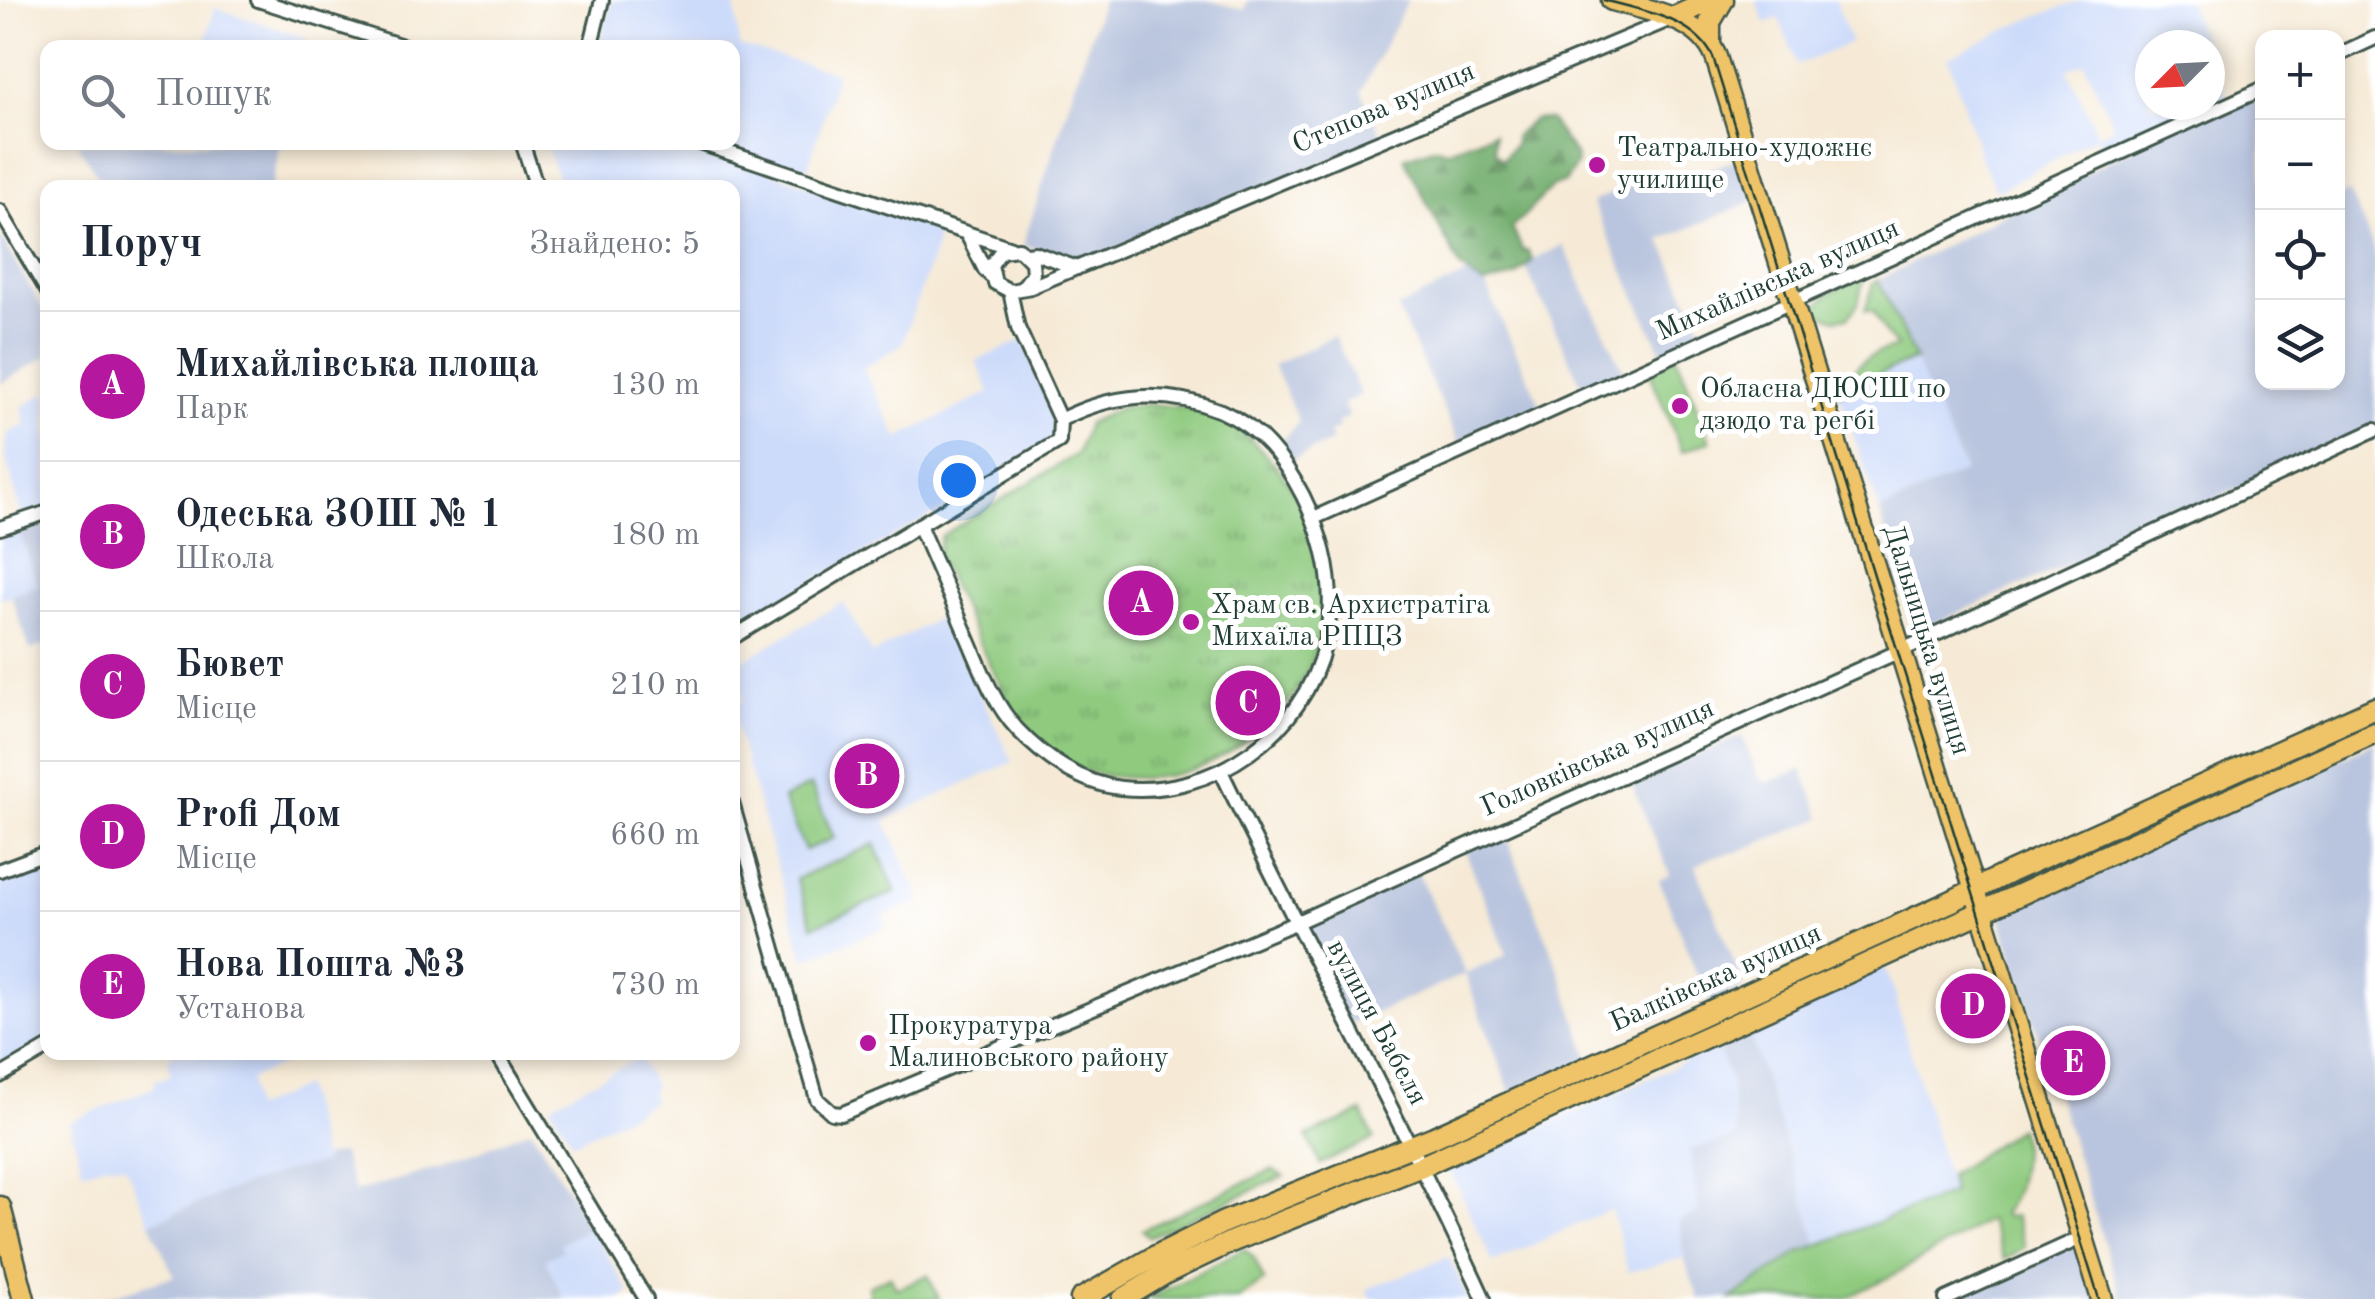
<!DOCTYPE html>
<html lang="uk">
<meta charset="utf-8">
<style>
body{margin:0;font-family:"Old Standard TT",serif;background:#f2f2f3;color:#1f2937}
.controls{position:absolute;right:30px;top:30px;display:grid;overflow:hidden;border-radius:20px;box-shadow:0 5px 15px #0003}
.controls button{width:90px;height:90px;display:grid;place-items:center;padding:0;border:0;border-bottom:2px solid #e0e1e3;background:#fff;color:#1f2937;font:50px sans-serif}
.compass{position:absolute;left:2135px;top:30px;width:90px;height:90px;border-radius:50%;background:#fff;box-shadow:0 5px 15px #0003;rotate:246deg}
.you{position:absolute;left:958px;top:480px;width:35px;height:35px;margin:-25px;border:8px solid #fff;border-radius:50%;background:#1a73e8;box-shadow:0 0 0 15px #1a73e833}
.badge{display:grid;place-items:center;width:65px;height:65px;border-radius:50%;background:#b5179e;color:#fff;font-size:32px;font-weight:700}
.pin{position:absolute;translate:-50% -50%;border:5px solid #fff;box-shadow:0 2px 10px #0006}
.list{margin:0;padding:0;list-style:none}
h2{display:flex;justify-content:space-between;align-items:center;height:130px;margin:0;padding:0 40px;font-size:42px}
h2 small{font-size:32px;font-weight:400;color:#747a83}
.list li{display:grid;grid-template-columns:65px 1fr auto;gap:30px;align-items:center;box-sizing:border-box;height:150px;padding:0 40px;border-top:2px solid #e0e1e3}
.list b{display:block;font-size:38px;white-space:nowrap}
.list p{margin:0;font-size:32px;white-space:nowrap;color:#747a83}
.list em{font-size:32px;font-style:normal;color:#747a83}
.icon{flex:none;width:55px;height:55px;fill:none;stroke:currentColor;stroke-width:2;stroke-linecap:round;stroke-linejoin:round}
.map{position:relative;flex:none;width:2375px;height:1299px;overflow:hidden}
.search{position:absolute;background:#fff;box-shadow:0 5px 15px #0003;left:40px;top:40px;width:700px;height:110px;display:flex;align-items:center;gap:25px;box-sizing:border-box;padding:0 35px;border-radius:20px;color:#747a83;font-size:38px}
.panel{position:absolute;background:#fff;box-shadow:0 5px 15px #0003;left:40px;top:180px;width:700px;height:880px;border-radius:20px}
.map>svg:first-child{display:block}
.built{fill:#cddbfa;fill-rule:evenodd}
.industrial{fill:#b9c5de}
.grass{fill:#8fca7f;stroke:#57845a;stroke-width:2.5}
.forest{fill:url(#forest-firs);stroke:#497651;stroke-width:2.5}
.park{fill:url(#park-tufts);stroke:#57845a;stroke-width:2.5}
.lines{fill:none;stroke-linecap:round;stroke-linejoin:round}
.street-casing{stroke:#3f574c;stroke-width:18}
.primary-casing{stroke:#3f574c;stroke-width:25}
.street{stroke:#fff;stroke-width:12}
.primary{stroke:#efc469;stroke-width:20}
.tram{stroke:#1f3d34;stroke-width:2.5}
.poi-dot{fill:#b5179e;stroke:#fff;stroke-width:4}
.labels{text-anchor:middle;dominant-baseline:central;stroke-width:10;stroke-linejoin:round;paint-order:stroke}
.street-label{font-size:28px;fill:#1f3d34;stroke:#fff}
.poi-label{font-size:28px;fill:#1f3d34;stroke:#fff;text-anchor:start}
</style>
<div class="map">
<svg width="2375" height="1299" viewBox="0 0 2375 1299">
<defs>
<pattern id="forest-firs" width="22" height="20" patternUnits="userSpaceOnUse" patternTransform="scale(2.5)"><rect width="22" height="20" fill="#73ae6e"/><path d="M5 1l3.5 6h-7zM16 11l3.5 6h-7z" fill="#5e8f5b"/></pattern>
<pattern id="park-tufts" width="24" height="20" patternUnits="userSpaceOnUse" patternTransform="scale(2.5)"><rect width="24" height="20" fill="#8fca7f"/><path d="M3 7l-1-3M5 7V3M7 7l1-3M15 17l-1-3M17 17v-4M19 17l1-3" fill="none" stroke="#74a569"/></pattern>
</defs>
<rect width="100%" height="100%" fill="#fff"/>
<filter id="ink" filterUnits="userSpaceOnUse"><feTurbulence type="fractalNoise" baseFrequency=".01" numOctaves="2"/><feDisplacementMap in="SourceGraphic" scale="20" xChannelSelector="R" yChannelSelector="G"/><feConvolveMatrix kernelMatrix="1 2 1 2 8 2 1 2 1" color-interpolation-filters="sRGB"/></filter>
<filter id="wash" filterUnits="userSpaceOnUse"><feTurbulence type="fractalNoise" baseFrequency=".0048" numOctaves="4" result="noise"/><feDisplacementMap in="SourceGraphic" scale="40" xChannelSelector="R" yChannelSelector="G"/><feGaussianBlur stdDeviation="2.25" result="paint"/><feColorMatrix in="noise" values="0 0 0 0 0 0 0 0 0 0 0 0 0 0 0 0 0 1.4 0 .05"/><feComposite in="paint" operator="in"/></filter>
<g filter="url(#wash)">
<rect width="100%" height="100%" fill="#f6ead6"/>
<!-- built -->
<path class="built" d="M613 0H740L735 3 739 46 837 73 805 177 701 143 732 142V48H597Z
M1756 0H1835L1851 43 1797 65 1779 18 1765 23Z
M2083 0H2187L2204 45H2150V105H2210V59L2230 105 2107 158 2097 136 1997 191 1982 162 1948 57 2027 20ZM2084 62 2114 127 2098 135 2068 70Z
M215 8 306 38 303 47H204Z
M546 143H687L938 230 934 252 902 344 863 368 898 438 990 392 976 361 1023 340 1060 420 1059 441 1027 462 733 626 732 188 560 187Z
M1915 359 1965 471 1880 511 1839 394 1850 386Z
M47 392V510L22 517 5 455 8 433 26 425 22 407Z
M18 528 38 586 0 599V534Z
M843 602 872 654 942 616 1013 762 885 820 921 901 883 916 887 927 804 959 733 717V706L744 699 733 678 732 667Z
M43 861 48 870 47 1041 0 1073V878Z
M1881 958 1896 995 1897 1006 1952 1193 1816 1246 1815 1233 1749 1032Z
M1717 1047 1730 1078 1737 1138 1700 1212 1679 1222 1684 1258 1628 1272 1611 1209 1493 1263 1450 1170Z
M201 1052 308 1053 250 1079 253 1109 304 1086 324 1163 286 1171 150 1223 125 1165 106 1164 83 1171 69 1122 155 1087 154 1081 171 1075 168 1059 175 1053H190L192 1056Z
M640 1057 654 1087 651 1095 654 1101 573 1143 550 1105Z
M590 1227 630 1293 620 1299H564L545 1259 562 1250 559 1244Z
M1449 1257 1468 1299H1371L1367 1289Z"/>
<!-- industrial -->
<path class="industrial" d="M1102 0H1208L1244 10 1248 0H1408L1361 91 1383 138 1083 263 1023 245Z
M2252 94 2262 118V382H2338V197L2349 192 2375 250V428L1913 633 1880 511 1965 471 1878 280 2161 134Z
M76 143H281L271 188 105 187Z
M1744 156 1758 199 1661 240 1706 339 1665 359 1592 202 1634 183 1703 172Z
M0 235 48 318 47 356 0 384Z
M1563 245 1626 376 1586 394 1524 264Z
M1478 269 1544 413 1462 449 1397 308Z
M1334 336 1361 395 1343 404 1349 417 1337 423 1339 428 1329 433 1332 441 1290 461 1278 444 1299 422 1273 365Z
M47 520V644L30 650 11 595 38 585 18 528Z
M1742 736 1758 776 1766 783 1802 769 1822 818 1737 852 1711 857 1696 866 1744 987 1708 1002 1659 880 1670 875 1631 782Z
M2375 743V1299H2122L1998 910Z
M1504 831 1559 969 1590 1061 1511 1094 1465 974 1349 1024 1297 923 1416 869 1466 974 1507 955 1464 848Z
M1749 1032 1815 1233 1816 1246 1800 1252 1731 1299H1699L1684 1258 1679 1221 1699 1212 1690 1150 1737 1137 1730 1078 1717 1047Z
M531 1129 590 1227 560 1244 563 1250 545 1259 564 1299H100L174 1276 150 1223 225 1192 286 1171 323 1163 324 1157 341 1153 355 1192 445 1166Z
M2080 1239 2098 1299H1949Z"/>
<!-- grass -->
<path class="grass" d="M1864 276 1858 304 1848 317 1836 319 1812 311 1827 295Z
M1878 280 1915 359 1850 386 1839 394C1861 361 1858 358 1897 347L1887 336 1873 311 1865 310 1873 284Z
M1677 356 1710 441 1682 452 1648 368Z
M811 785 834 838 805 850 783 799Z
M875 844 896 892 813 926 796 879Z
M1362 1112 1374 1139 1320 1164 1307 1136Z
M2019 1128C2026 1150 2019 1198 2002 1213L2006 1217 2015 1216 2025 1247 2004 1260 1989 1220 1893 1275 1844 1299H1731L1800 1252 1952 1193 1949 1175Z
M1272 1170 1284 1176 1149 1237 1142 1230Z
M1244 1249 1254 1258 1264 1281 1239 1299H1148Z
M928 1275 939 1299H870L868 1286 890 1276 897 1289Z"/>
<!-- forest -->
<path class="forest" d="M1534 119 1550 120 1575 155 1577 164 1565 182 1553 186 1512 228 1523 251H1528L1532 261 1516 276 1484 285 1461 269 1404 158 1436 147 1447 151 1494 133 1495 152 1502 160 1515 144V136Z"/>
<!-- park -->
<path class="park" d="M1148 404C1171 406 1194 407 1215 415 1237 423 1253 441 1268 457 1330 523 1345 633 1285 706 1274 720 1259 731 1245 741 1215 763 1177 779 1140 778 1098 778 1061 769 1030 738 1020 729 1014 711 1007 699 983 652 960 604 937 556L941 536 1077 454 1088 423 1120 408Z"/>
</g>
<g filter="url(#ink)">
<g class="lines">
<!-- street casing -->
<g class="street-casing">
<path id="street" d="M258 0 409 48
M590 48 602 0
M2338 55 2375 38
M522 142 537 188
M697 142 1011 248
M0 211 48 292
M968 236 985 270 991 276
M1027 254 1035 253 1077 268
M1022 288 1033 274 1032 262 1019 249 1001 251 991 265 995 283 1010 291 1031 287 1671 19
M1314 518 2262 89
M919 525C935 562 951 599 967 636 981 668 993 703 1017 729 1043 757 1082 784 1121 788 1213 798 1304 733 1325 643 1337 592 1326 543 1303 496 1284 459 1260 428 1221 411 1167 389 1112 393 1060 420
M0 528 48 512
M732 638 1059 441 1060 420 1018 328 1010 291
M1221 771C1306 948 1402 1120 1484 1299
M732 803 817 1099 832 1113 841 1114 1295 923 1913 645 2375 430
M0 870 48 852
M496 1052 646 1299
M0 1076 48 1048
M1946 1299 2083 1237"/>
</g>
<!-- primary casing -->
<g class="primary-casing">
<path id="primary" d="M1612 0C1649 11 1700 17 1716 57L2102 1299
M1672 18 1712 0
M1710 43V22L1723 0
M0 1207 24 1299
M1081 1299 1154 1257 1224 1222 1434 1137 1950 902 2010 872 2375 708
M1123 1299 1166 1273 1233 1241 1422 1166 2375 733"/>
</g>
<!-- street -->
<use href="#street" class="street"/>
<!-- primary -->
<use href="#primary" class="primary"/>
<!-- tram -->
<path class="tram" d="M1604 0C1643 11 1694 18 1713 57L2099 1299"/>
</g>
</g>
<!-- markers -->
<g class="poi-dot">
<circle cx="1597" cy="165" r="10"/>
<circle cx="1680" cy="406" r="10"/>
<circle cx="1191" cy="622" r="10"/>
<circle cx="868" cy="1043" r="10"/>
</g>
<g class="labels">
<!-- street labels -->
<g class="street-label">
<text transform="translate(1384 109) rotate(-23)">Степова вулиця</text>
<text transform="translate(1778 281) rotate(-24)">Михайлівська вулиця</text>
<text transform="translate(1926 640) rotate(73)">Дальницька вулиця</text>
<text transform="translate(1598 759) rotate(-24)">Головківська вулиця</text>
<text transform="translate(1716 979) rotate(-24)">Балківська вулиця</text>
<text transform="translate(1376 1023) rotate(62)">вулиця Бабеля</text>
</g>
<!-- poi labels -->
<g class="poi-label">
<text x="1617" y="149">Театрально-художнє<tspan x="1617" dy="32">училище</tspan></text>
<text x="1700" y="390">Обласна ДЮСШ по<tspan x="1700" dy="32">дзюдо та регбі</tspan></text>
<text x="1211" y="606">Храм св. Архистратіга<tspan x="1211" dy="32">Михаїла РПЦЗ</tspan></text>
<text x="888" y="1027">Прокуратура<tspan x="888" dy="32">Малиновського району</tspan></text>
</g>
</g>
</svg>
<div class="controls">
<button>+</button>
<button>−</button>
<button><svg class="icon" aria-label="locate" viewBox="0 0 24 24"><circle cx="12" cy="12" r="6"/><path d="M12 2v4M12 18v4M2 12h4M18 12h4"/></svg></button>
<button><svg class="icon" aria-label="layers" viewBox="0 0 24 24"><path d="M12 4l9 5-9 5-9-5zM3 14l9 5 9-5"/></svg></button>
</div>
<svg class="compass" viewBox="-18 -18 36 36"><path d="M0-13l5 13h-10z" fill="#e53935"/><path d="M0 13l5-13h-10z" fill="#747a83"/></svg>
<div class="you"></div>
<div class="pin badge" style="left:1141px;top:603px">A</div>
<div class="pin badge" style="left:867px;top:776px">B</div>
<div class="pin badge" style="left:1248px;top:703px">C</div>
<div class="pin badge" style="left:1973px;top:1006px">D</div>
<div class="pin badge" style="left:2073px;top:1063px">E</div>
<div class="search"><svg class="icon" aria-label="search" viewBox="0 0 24 24"><circle cx="10" cy="10" r="6"/><path d="M15 15l6 6"/></svg>Пошук</div>
<section class="panel">
<h2>Поруч<small>Знайдено: 5</small></h2>
<ul class="list">
<li><span class="badge">A</span><div><b>Михайлівська площа</b><p>Парк</p></div><em>130 m</em></li>
<li><span class="badge">B</span><div><b>Одеська ЗОШ № 1</b><p>Школа</p></div><em>180 m</em></li>
<li><span class="badge">C</span><div><b>Бювет</b><p>Місце</p></div><em>210 m</em></li>
<li><span class="badge">D</span><div><b>Profi Дом</b><p>Місце</p></div><em>660 m</em></li>
<li><span class="badge">E</span><div><b>Нова Пошта №3</b><p>Установа</p></div><em>730 m</em></li>
</ul>
</section>
</div>
